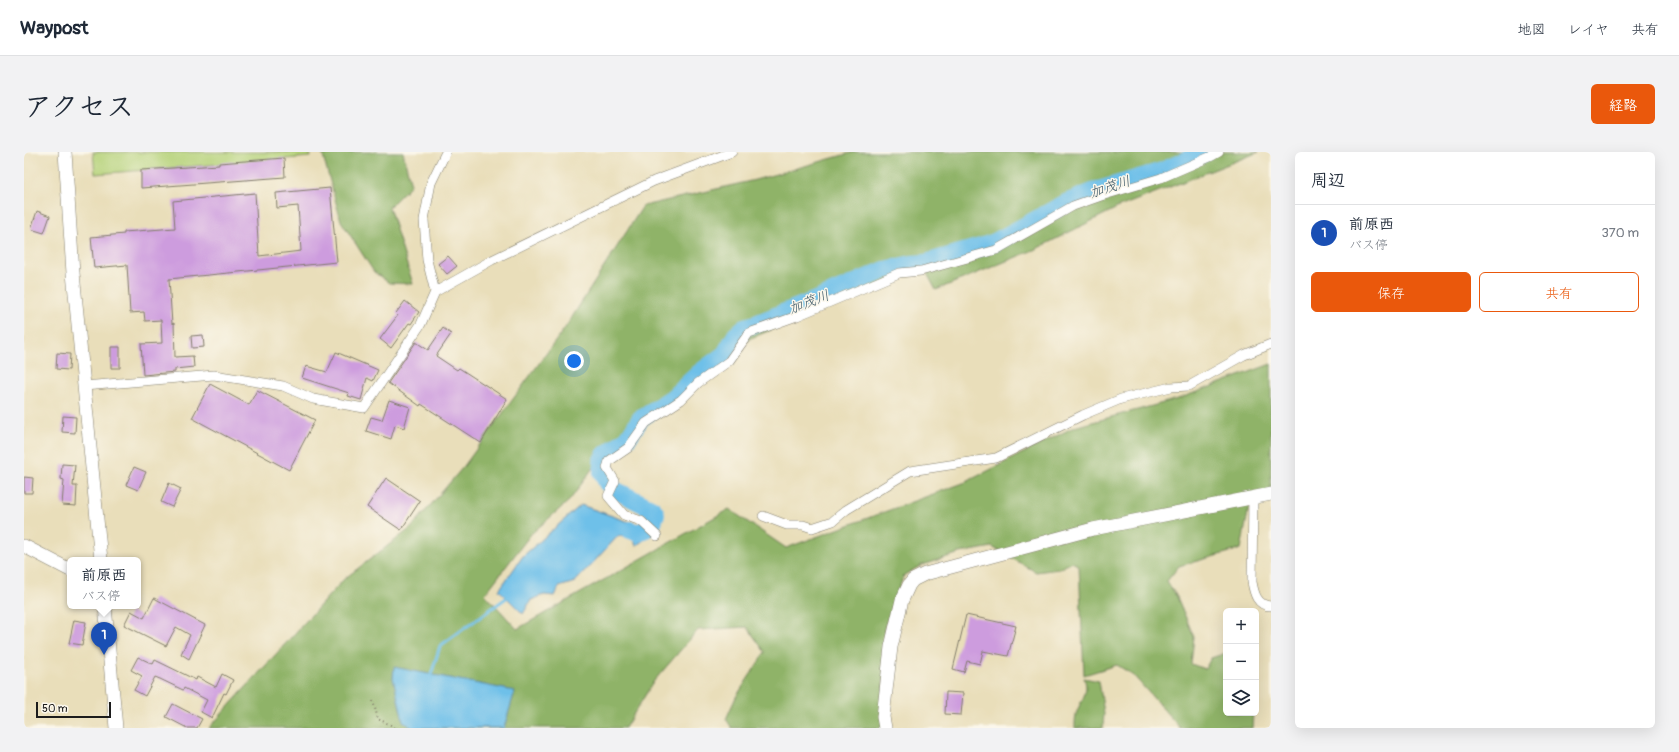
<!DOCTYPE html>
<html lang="ja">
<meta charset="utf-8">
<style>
body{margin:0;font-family:Pangolin,"Klee One",sans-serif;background:#f2f2f3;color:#1f2937}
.controls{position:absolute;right:12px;bottom:12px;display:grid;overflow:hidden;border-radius:6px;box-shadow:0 4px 16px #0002}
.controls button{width:36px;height:36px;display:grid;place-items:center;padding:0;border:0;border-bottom:1px solid #e0e1e3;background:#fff;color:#1f2937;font:20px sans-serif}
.scale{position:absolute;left:12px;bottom:10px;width:75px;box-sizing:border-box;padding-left:4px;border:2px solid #1c1c1c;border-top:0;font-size:11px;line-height:14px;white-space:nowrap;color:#1c1c1c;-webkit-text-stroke:3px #fbf7ec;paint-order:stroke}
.you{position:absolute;left:550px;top:209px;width:14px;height:14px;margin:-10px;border:3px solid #fff;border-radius:50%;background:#1a73e8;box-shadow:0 0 0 6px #1a73e833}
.badge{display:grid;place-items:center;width:26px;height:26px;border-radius:50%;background:#ea580c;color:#fff;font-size:13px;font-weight:700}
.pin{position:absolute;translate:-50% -33px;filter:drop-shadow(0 1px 2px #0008)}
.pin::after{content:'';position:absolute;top:21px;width:14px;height:12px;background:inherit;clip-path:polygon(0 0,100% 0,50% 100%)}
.popup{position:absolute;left:43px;top:405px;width:74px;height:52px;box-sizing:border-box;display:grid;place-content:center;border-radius:6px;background:#fff;filter:drop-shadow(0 1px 3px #0005);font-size:13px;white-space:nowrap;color:#747a83}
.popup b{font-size:15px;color:#1f2937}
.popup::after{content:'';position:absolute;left:50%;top:100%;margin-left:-8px;border:8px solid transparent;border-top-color:#fff}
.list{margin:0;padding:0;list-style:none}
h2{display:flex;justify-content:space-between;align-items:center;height:52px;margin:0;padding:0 16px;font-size:17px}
h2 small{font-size:13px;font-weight:400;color:#747a83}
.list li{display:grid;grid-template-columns:26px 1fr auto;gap:12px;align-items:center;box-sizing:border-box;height:56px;padding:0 16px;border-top:1px solid #e0e1e3}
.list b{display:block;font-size:15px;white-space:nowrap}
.list p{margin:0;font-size:13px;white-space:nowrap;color:#747a83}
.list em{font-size:13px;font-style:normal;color:#747a83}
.actions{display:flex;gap:8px;padding:12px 16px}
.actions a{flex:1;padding:9px 0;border:1px solid #ea580c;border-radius:6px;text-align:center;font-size:14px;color:#ea580c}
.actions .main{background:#ea580c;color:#fff}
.icon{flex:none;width:22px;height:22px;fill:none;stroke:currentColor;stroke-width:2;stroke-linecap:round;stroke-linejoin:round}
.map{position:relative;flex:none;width:1247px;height:576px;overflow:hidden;border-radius:6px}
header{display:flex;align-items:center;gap:24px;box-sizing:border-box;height:56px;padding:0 20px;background:#fff;border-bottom:1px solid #e0e1e3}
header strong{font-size:19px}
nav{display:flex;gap:22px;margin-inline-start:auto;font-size:14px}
.intro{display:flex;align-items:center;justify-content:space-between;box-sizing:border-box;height:96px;padding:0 24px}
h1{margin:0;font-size:28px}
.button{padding:10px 18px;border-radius:6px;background:#ea580c;color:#fff;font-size:14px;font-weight:700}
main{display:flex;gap:24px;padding:0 24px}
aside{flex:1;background:#fff;border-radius:6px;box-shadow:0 4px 16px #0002}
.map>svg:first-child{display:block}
.green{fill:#b4d177;stroke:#68764a}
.forest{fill:#8fb368;stroke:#566842}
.water{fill:#6ec0e9;stroke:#456e82}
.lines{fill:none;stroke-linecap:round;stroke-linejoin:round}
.stream{stroke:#6ec0e9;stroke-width:3}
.river{stroke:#6ec0e9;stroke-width:18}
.building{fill:#cd9cde}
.street-casing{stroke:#827d6b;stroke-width:10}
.secondary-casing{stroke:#827d6b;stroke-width:14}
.path{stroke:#827d6b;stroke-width:2;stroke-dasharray:1 3;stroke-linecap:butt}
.street{stroke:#fff;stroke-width:9}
.secondary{stroke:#fff;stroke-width:13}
.labels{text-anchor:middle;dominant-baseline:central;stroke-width:3;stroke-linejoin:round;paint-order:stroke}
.water-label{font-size:14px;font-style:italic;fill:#395564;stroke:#fbf7ec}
</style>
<header>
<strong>Waypost</strong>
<nav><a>地図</a><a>レイヤ</a><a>共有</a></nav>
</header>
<div class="intro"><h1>アクセス</h1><a class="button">経路</a></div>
<main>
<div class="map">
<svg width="1247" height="576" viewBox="0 0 1247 576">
<rect width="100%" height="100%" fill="#fbf7ec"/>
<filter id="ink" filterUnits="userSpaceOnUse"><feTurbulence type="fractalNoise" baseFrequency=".025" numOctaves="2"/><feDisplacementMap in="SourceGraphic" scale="8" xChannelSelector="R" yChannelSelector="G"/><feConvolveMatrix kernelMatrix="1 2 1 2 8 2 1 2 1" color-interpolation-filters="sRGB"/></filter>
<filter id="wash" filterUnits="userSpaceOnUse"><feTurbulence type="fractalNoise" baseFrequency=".012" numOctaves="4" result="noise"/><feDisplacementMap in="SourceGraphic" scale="16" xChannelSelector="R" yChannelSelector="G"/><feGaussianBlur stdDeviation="0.9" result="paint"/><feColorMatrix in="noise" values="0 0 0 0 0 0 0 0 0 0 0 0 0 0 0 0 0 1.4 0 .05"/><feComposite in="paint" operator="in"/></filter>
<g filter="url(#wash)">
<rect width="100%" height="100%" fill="#e9deba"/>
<!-- green -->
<path class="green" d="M69 0H286V5L71 22Z"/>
<!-- forest -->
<path class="forest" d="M298 0H379L387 33 365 55 389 132 365 131 350 120 317 69Z
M830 0H1235L1095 55 1012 97 912 138 900 116 727 186 616 269 578 303 546 348 507 382 461 442 493 477 705 357 762 396 942 330 1050 275 1154 247 1247 212V350L1225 355 1217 397 1155 414 1143 429 1153 445 1170 485 1167 512 1181 517 1187 506 1202 501V561H1229L1228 576H1156L1109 523 1093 513 1060 523 1055 414 1048 410 1035 417 1012 420 968 395 936 401 898 413 880 423 860 477 859 576H708L702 567 712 545 741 500 723 475 674 478 630 529 601 576H185L320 427 387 376 440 314 541 176 619 54 731 28Z
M1060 526 1075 529 1080 561 1079 576H1051C1051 569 1051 563 1054 557 1059 545 1065 539 1060 526Z"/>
<!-- water -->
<path class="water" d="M557 353 614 373 626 383 612 394 608 383 594 384 551 430 535 435 531 444 520 443 507 448 499 462 475 438 499 404Z
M370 515 491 539 480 576H388L379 569 369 526Z"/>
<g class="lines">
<!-- stream -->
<path class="stream" d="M406 526 416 494 485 444"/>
<!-- river -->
<path class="river" d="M606 378 615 381 628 373 632 362 629 357 591 338 583 331 578 321V308L581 303 604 286 617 266 648 246 674 222 701 202 712 183 721 175 731 172 799 145 861 118 888 112 902 111 957 95 971 90 1044 50 1071 39 1138 19 1181 0"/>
</g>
<g id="blocks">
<!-- building -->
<path class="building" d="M260 6 261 25 117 36V18L195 13V11Z
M306 36 313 110 145 127 148 172 150 171 151 205 169 204 170 215 151 217V220L119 223 117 192 138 191 137 168 121 169 120 160 106 161 103 113 70 116 67 85 100 82V80L151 76 149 49 231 41 235 104 277 99 274 54 253 56 252 41Z
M13 59 26 64 20 81 7 77Z
M424 104 433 114 423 122 414 112Z
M381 149 395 160 387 172 385 171 367 196 356 187 374 163 372 161Z
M419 176 427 182 412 204 433 218 435 216 483 247 457 291 397 252 396 254 364 231 392 190 404 198Z
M179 183 180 195 168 196 167 184Z
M87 195H96V216H87Z
M312 200 354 218 349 229 343 226 337 248 324 244 325 241 278 226 282 214 303 220Z
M33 201 46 202 45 218 32 217Z
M186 232 225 253 233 238 291 268 265 318 168 266Z
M365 248 386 255 380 276 371 273 367 287 342 279 347 265 358 268Z
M39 264 52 265 51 281 38 280Z
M38 312 51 313 49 334H53L52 354 38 353 40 328 37 327Z
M110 315 122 320 114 338 102 333Z
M0 325 9 326 8 341H0Z
M362 326 396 349 377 378 343 355Z
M145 331 157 337 148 355 137 350Z
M130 446 181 473 165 507 157 502 166 483 152 475 142 494 100 473 107 459 120 466Z
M942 463 992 474 984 504 959 499 956 512 943 509 940 520 929 517Z
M50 468 62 470 58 493 45 491Z
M114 505 129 512 131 508 172 528 173 525 192 535 198 522 209 528 202 542 200 541 188 566 177 560 183 548 160 536 159 538 136 527 131 525 121 544 110 538 118 524 107 518Z
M922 540 939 541 937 563 921 562Z
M149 552 178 567 173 576H163L142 565Z"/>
</g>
</g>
<g filter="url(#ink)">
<use href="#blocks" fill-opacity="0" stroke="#827d6b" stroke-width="1"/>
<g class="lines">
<!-- street casing -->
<g class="street-casing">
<path id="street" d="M411 140 468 108 630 29 708 0
M60 234 190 223 259 234 289 247 340 256 397 172 411 140 403 108 400 68 407 31 422 0
M1229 345 1228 430C1230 441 1233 454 1247 454
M739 364 763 373H779L788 376 809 369 822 358 886 319 972 306 1059 263 1097 247 1147 235 1165 234 1220 203 1247 192
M633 384 617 369 600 363 584 344 591 329 583 316 585 309 604 296 622 271 657 248 674 231 705 209 725 181 773 164 875 121 897 119 972 98 1049 54 1077 44 1137 26 1188 4 1195 0"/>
</g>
<!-- secondary casing -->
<g class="secondary-casing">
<path id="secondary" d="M41 0 49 121 77 408
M0 394 46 418
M81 454 92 576
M861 576 859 565 867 495 878 448 885 433 889 428 901 422 1069 377 1247 342"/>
</g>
<!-- path -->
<path class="path" d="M349 549 354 567 373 576"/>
<!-- street -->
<use href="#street" class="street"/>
<!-- secondary -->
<use href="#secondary" class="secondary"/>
</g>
</g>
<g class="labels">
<!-- water labels -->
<g class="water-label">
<text transform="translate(1086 35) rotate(-18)">加茂川</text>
<text transform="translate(785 150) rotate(-21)">加茂川</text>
</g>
</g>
</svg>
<div class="controls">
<button>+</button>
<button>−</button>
<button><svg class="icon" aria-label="layers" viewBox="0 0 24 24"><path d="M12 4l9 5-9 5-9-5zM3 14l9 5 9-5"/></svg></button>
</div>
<div class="scale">50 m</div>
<div class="you"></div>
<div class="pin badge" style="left:80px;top:503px;background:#1a4fb4">1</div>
<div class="popup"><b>前原西</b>バス停</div>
</div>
<aside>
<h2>周辺<small></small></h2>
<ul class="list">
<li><span class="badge" style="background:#1a4fb4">1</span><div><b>前原西</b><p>バス停</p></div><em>370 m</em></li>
</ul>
<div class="actions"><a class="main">保存</a><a>共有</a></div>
</aside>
</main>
